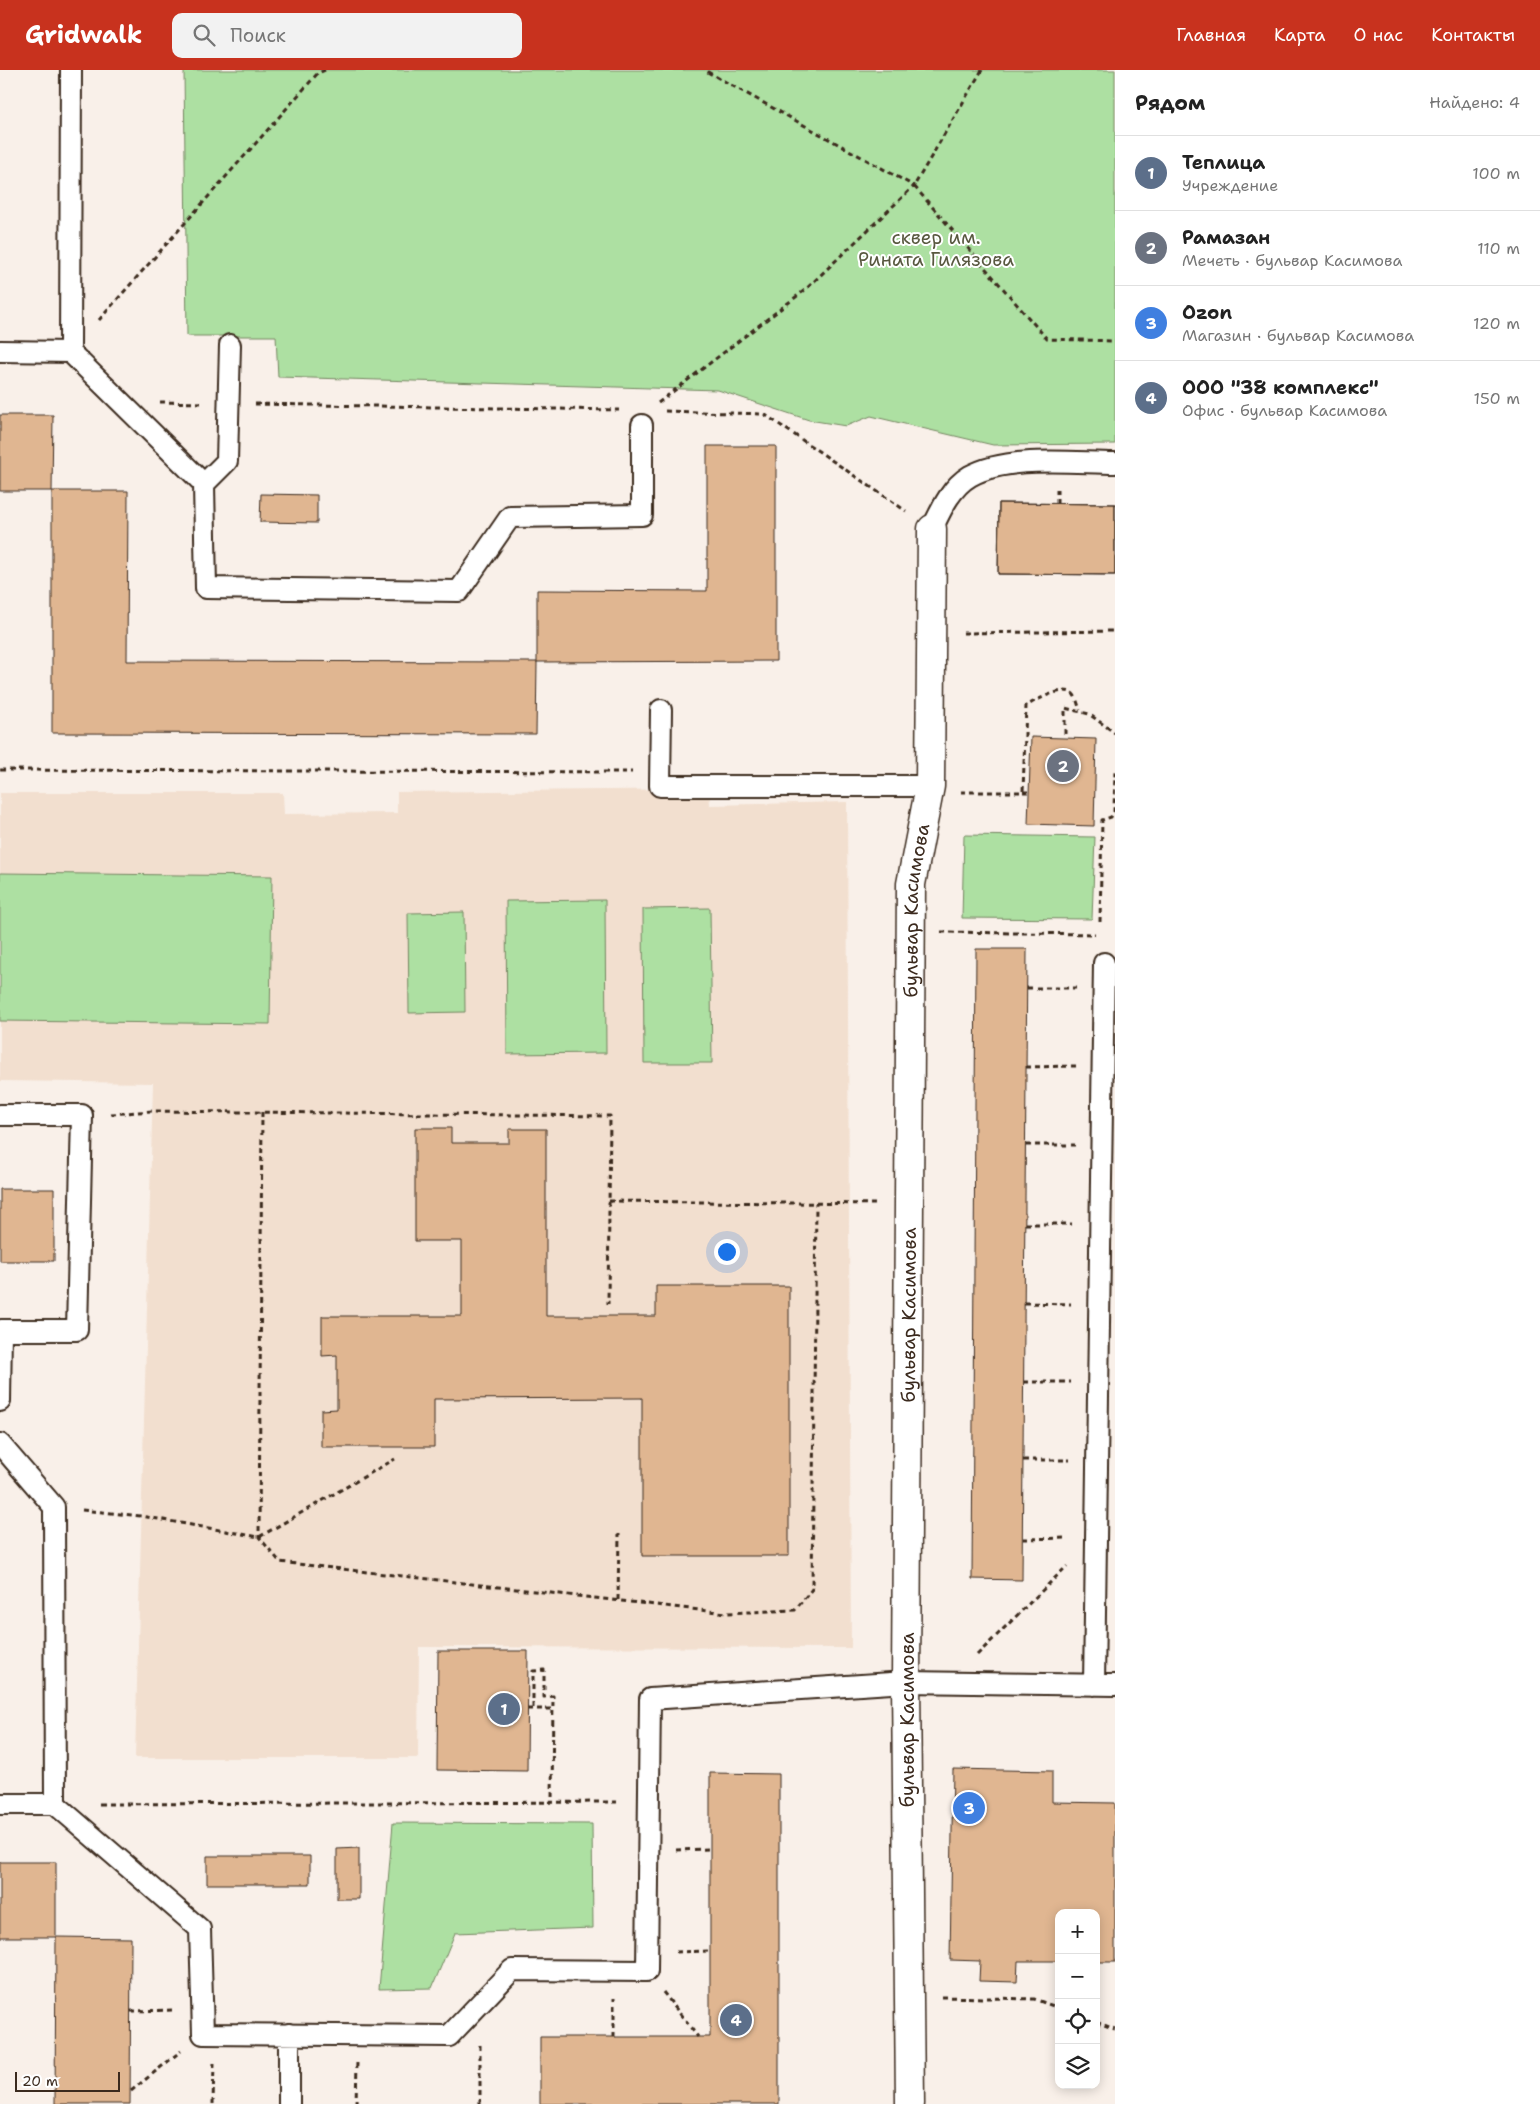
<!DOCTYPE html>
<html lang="ru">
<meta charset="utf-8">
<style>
body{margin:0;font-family:"Shantell Sans",sans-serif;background:#f2f2f2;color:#222}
.controls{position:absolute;right:15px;bottom:15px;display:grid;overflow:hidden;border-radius:10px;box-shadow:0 2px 12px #0003}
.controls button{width:45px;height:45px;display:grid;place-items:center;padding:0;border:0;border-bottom:1px solid #e0e0e0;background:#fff;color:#222;font:25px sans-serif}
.scale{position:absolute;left:15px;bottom:12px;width:105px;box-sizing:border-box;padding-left:5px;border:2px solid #3b2a1e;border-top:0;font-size:14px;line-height:18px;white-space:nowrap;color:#3b2a1e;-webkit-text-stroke:4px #fff;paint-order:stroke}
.you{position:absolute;left:726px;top:1181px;width:18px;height:18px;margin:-12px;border:4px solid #fff;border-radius:50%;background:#1a73e8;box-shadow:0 0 0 8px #1a73e833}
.badge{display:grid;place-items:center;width:32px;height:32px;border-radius:50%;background:#c8321e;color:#fff;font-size:16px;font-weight:700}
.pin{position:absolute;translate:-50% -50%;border:2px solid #fff;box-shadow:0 1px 5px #0006}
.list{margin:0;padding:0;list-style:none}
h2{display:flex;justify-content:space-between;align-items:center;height:65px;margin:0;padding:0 20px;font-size:21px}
h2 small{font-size:16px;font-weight:400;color:#767676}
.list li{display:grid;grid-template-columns:32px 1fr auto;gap:15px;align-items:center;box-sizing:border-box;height:75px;padding:0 20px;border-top:1px solid #e0e0e0}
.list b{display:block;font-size:19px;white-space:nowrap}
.list p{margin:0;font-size:16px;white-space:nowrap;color:#767676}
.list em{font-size:16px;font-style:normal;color:#767676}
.icon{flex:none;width:28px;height:28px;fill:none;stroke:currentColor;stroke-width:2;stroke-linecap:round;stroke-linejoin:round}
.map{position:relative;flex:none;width:1115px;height:2034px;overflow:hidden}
header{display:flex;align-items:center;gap:30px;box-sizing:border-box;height:70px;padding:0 25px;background:#c8321e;color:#fff}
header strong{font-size:24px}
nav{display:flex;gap:28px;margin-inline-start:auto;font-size:18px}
.search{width:350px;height:45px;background:#f2f2f2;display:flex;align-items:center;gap:12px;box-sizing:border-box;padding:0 18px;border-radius:10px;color:#767676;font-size:19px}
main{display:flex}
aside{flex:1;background:#fff}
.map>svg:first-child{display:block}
.built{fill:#f2dfcf}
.green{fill:#ade0a2;stroke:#748560}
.building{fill:#e0b691;stroke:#3b2a1e}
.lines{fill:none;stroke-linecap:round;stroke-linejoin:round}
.service-casing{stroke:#3b2a1e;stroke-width:24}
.minor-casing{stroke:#3b2a1e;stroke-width:31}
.path{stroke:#3b2a1e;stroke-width:3;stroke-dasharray:5 4;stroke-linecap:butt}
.service{stroke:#fff;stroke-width:20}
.minor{stroke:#fff;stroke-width:28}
.labels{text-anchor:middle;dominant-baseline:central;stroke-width:4;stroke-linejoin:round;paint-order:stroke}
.park-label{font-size:19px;fill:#58583f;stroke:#fff}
.street-label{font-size:19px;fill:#3b2a1e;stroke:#fff}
</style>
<header>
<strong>Gridwalk</strong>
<div class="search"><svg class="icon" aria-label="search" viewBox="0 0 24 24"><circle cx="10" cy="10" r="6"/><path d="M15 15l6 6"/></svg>Поиск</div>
<nav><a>Главная</a><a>Карта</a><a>О нас</a><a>Контакты</a></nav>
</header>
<main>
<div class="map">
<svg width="1115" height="2034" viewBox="0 0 1115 2034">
<rect width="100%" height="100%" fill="#f9f0e9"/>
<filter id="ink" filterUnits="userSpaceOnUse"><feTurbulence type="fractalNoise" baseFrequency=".02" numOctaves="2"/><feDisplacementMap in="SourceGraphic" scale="10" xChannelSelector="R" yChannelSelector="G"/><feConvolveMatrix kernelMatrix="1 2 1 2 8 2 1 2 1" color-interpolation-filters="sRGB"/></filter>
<g filter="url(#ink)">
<!-- built -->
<path class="built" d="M709 719 710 735 847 732 851 1578 419 1577 418 1688H135L153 1013 0 1011V723H283L284 744 397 743V722Z"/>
<!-- green -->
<path class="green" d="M184 0H1115V374L993 375 871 346 846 356 809 350 718 320 278 307 276 266H187Z
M964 765 1095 767 1092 849 962 848Z
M0 803 272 806 270 954 0 951Z
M605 830 606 983 507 984 506 831Z
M710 838 712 993H644L643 839Z
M464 842 465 942 409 943 408 843Z
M393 1753 592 1754 593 1858 455 1863 432 1918 379 1919Z"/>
<!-- building -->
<path class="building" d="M0 345H53L52 421H0Z
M707 376H776V591L537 592V520L707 521Z
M52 421H128L127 591 537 592 536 664 52 663Z
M261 424 317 425V453L260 452Z
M999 433 1115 434V505L998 504Z
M999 433 1115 434V505L998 504Z
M1031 667 1096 669 1094 756 1028 754Z
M976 879H1027L1022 1510 972 1509Z
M415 1058H451V1073H509V1059H546V1246H656V1216H789V1486H642V1328L434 1329V1377H321V1340L337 1339V1285L322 1286V1246H462V1171H415Z
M0 1119H54V1191H0Z
M438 1581H528L527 1701 437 1700Z
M953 1699 1052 1701V1732L1115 1733V1892H1096V1843H1059V1891H1018L1017 1912 979 1911 980 1891 950 1890Z
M710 1703 779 1704V2034H540V1967H710Z
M359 1778V1829H337V1779Z
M207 1786H310V1814H207Z
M0 1792H56V1867H0Z
M56 1867 131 1868 130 2034H55Z"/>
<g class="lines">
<!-- service casing -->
<g class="service-casing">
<path id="service" d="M0 281 70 282 204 414 206 518 459 521 510 447 642 445V355
M70 282 71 0
M204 414 227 391 230 275
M932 459C941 440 951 417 970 406 1007 385 1073 393 1115 393
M661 640 660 716H930
M0 1045H82L77 1260H1L0 1331
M0 1374 54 1437 55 1734
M1094 1615 1104 893
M0 1734H55L200 1859 203 1964 449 1966 512 1900 647 1901 650 1629 906 1612 1115 1615
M289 2034V1964"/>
</g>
<!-- minor casing -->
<g class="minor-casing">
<g id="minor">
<path id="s1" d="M910 2034 906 1612 911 814 930 716 932 459"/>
</g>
</g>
<!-- path -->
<path class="path" d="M982 0 914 116 1047 269 1115 271
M99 250 318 3 325 0
M160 332 202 333
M658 333 805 220 914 116 704 0
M255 334 619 340
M665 341 764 344 906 441
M1057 433V419
M963 563 1115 561
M1065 664V638L1089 644 1115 663
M0 700 632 702
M961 722H1023L1026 636C1035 631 1066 613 1074 625 1077 629 1078 635 1080 640
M1023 722H1029
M1100 852 1102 750 1111 747 1114 742 1115 699
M941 862 1095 864
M1027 918H1076
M1026 997 1076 996
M262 1042 259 1467 280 1492 726 1543 795 1540 812 1519 816 1133
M111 1044 152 1041 610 1046 608 1234
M1026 1075H1075
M609 1131 879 1134
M1025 1154H1072
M1024 1233 1071 1234
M1024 1312H1071
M1023 1390H1070
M82 1440 141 1446 259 1467 395 1389
M1023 1469 1068 1468
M618 1530 619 1464
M977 1585 1067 1496
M533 1638V1601L544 1600V1627L553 1626 552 1732
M528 1639H553
M99 1734 620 1732
M676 1780 711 1779
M676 1882 710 1881
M663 1922 698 1967
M941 1927 1034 1929 1059 1938
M131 1941 175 1940
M1096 1952 1115 1959
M614 1967V1928
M480 1975V2034
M131 2021 181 1981
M213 2034 214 1992
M356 2034 357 1992"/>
<!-- service -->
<use href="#service" class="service"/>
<!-- minor -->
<use href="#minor" class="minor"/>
</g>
</g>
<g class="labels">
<!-- park labels -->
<g class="park-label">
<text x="936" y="167">сквер им.<tspan x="936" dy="22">Рината Гилязова</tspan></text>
</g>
<!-- street labels -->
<g class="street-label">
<text stroke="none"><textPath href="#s1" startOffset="1194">бульвар Касимова</textPath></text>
<text stroke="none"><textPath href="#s1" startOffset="789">бульвар Касимова</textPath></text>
<text transform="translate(907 1650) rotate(-90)">бульвар Касимова</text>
</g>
</g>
</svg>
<div class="controls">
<button>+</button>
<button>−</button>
<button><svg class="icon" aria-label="locate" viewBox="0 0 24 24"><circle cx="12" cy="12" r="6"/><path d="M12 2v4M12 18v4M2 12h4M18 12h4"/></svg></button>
<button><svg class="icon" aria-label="layers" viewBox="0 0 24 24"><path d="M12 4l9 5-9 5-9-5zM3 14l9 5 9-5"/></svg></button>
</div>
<div class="scale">20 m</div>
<div class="you"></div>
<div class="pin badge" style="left:504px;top:1639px;background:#5c6f8a">1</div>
<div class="pin badge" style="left:1063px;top:696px;background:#6b7280">2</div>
<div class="pin badge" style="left:969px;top:1738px;background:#3f7fe0">3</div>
<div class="pin badge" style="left:736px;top:1950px;background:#5c6f8a">4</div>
</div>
<aside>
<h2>Рядом<small>Найдено: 4</small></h2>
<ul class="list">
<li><span class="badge" style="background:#5c6f8a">1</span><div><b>Теплица</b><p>Учреждение</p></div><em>100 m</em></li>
<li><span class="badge" style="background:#6b7280">2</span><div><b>Рамазан</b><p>Мечеть · бульвар Касимова</p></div><em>110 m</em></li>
<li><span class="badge" style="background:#3f7fe0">3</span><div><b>Ozon</b><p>Магазин · бульвар Касимова</p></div><em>120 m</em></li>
<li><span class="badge" style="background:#5c6f8a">4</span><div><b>ООО &quot;38 комплекс&quot;</b><p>Офис · бульвар Касимова</p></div><em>150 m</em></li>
</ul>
</aside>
</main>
